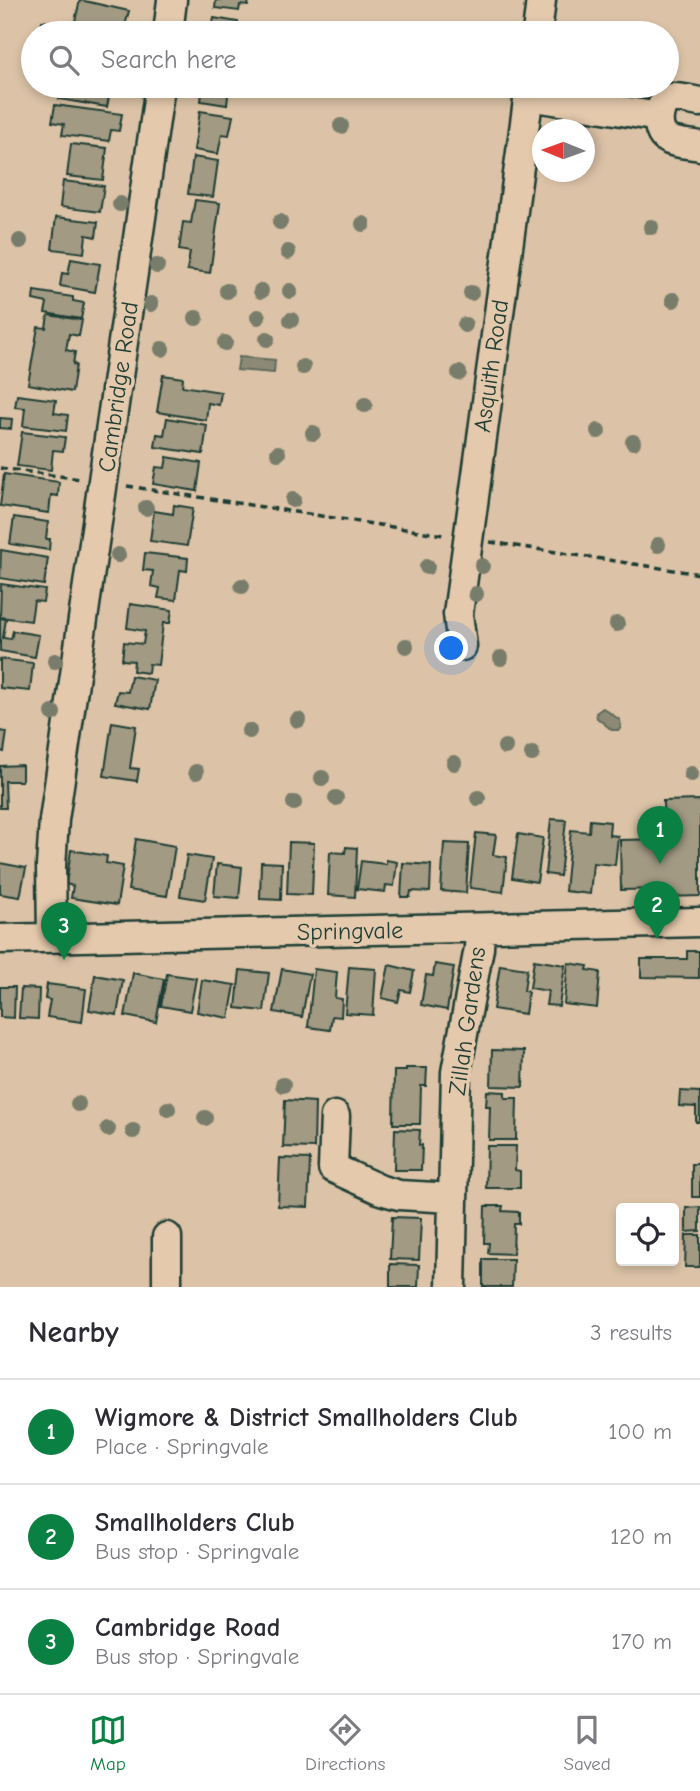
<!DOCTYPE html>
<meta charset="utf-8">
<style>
body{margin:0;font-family:"Comic Neue",sans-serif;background:#f7f7f7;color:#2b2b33}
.controls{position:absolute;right:21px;bottom:21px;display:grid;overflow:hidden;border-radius:7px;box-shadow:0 4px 10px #0003}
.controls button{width:63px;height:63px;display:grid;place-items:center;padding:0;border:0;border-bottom:2px solid #e1e1e2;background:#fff;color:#2b2b33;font:35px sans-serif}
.compass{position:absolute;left:532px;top:119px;width:63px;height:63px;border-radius:50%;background:#fff;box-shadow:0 4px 10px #0003;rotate:271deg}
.you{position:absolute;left:452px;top:649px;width:24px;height:24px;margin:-18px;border:5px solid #fff;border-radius:50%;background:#1a73e8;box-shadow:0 0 0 10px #1a73e833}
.badge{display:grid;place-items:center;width:46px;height:46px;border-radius:50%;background:#0b8043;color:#fff;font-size:23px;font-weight:700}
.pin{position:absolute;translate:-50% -58px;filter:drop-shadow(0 2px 4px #0008)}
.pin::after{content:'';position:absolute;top:37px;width:24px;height:21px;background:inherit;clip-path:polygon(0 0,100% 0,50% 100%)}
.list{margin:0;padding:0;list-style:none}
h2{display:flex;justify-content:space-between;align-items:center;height:91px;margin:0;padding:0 28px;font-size:30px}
h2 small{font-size:23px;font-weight:400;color:#7c7c81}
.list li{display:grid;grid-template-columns:46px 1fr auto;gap:21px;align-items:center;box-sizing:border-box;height:105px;padding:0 28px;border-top:2px solid #e1e1e2}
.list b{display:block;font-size:26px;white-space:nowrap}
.list p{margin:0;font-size:23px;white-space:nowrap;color:#7c7c81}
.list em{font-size:23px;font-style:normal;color:#7c7c81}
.icon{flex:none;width:38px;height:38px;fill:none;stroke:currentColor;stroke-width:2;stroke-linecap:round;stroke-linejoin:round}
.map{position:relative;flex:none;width:700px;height:1287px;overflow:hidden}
.search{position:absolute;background:#fff;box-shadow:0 4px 10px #0003;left:21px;right:21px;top:21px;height:77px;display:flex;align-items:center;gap:18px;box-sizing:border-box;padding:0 24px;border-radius:38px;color:#7c7c81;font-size:26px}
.sheet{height:406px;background:#fff}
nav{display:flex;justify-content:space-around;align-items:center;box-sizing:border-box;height:98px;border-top:2px solid #e1e1e2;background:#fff;font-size:19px;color:#7c7c81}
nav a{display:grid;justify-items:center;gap:4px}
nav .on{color:#0b8043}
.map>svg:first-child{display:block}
.water{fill:#8c8a76;stroke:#606b5c;stroke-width:2}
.building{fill:#a29a83;stroke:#1f3d34;stroke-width:2}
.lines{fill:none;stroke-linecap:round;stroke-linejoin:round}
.minor-casing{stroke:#1f3d34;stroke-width:33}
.path{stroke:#1f3d34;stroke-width:3.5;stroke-dasharray:7 5;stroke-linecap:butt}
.minor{stroke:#e4c9ac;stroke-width:28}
.tree{fill:#787c6a}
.labels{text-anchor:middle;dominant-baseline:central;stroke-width:7;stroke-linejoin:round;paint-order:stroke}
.street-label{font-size:24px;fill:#1f3d34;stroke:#e4c9ac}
</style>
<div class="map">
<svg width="700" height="1287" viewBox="0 0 700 1287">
<rect width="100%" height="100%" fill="#dcc3a7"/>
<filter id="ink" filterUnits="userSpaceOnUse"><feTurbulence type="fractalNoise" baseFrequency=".0143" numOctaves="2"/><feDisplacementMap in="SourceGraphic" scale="14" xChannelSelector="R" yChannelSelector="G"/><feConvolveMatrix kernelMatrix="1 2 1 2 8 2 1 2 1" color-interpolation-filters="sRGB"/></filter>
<g filter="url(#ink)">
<!-- water -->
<path class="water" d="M239 357 275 360 274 373 237 370Z
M603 708 620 720 621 727 619 730H612L597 718 596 713Z"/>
<!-- building -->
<path class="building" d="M80 0 129 11 123 33 75 21Z
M216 0H249L248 6 240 5 239 11 215 8Z
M214 18 238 22 237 33H211Z
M42 21 81 27 80 33H40Z
M61 86H111L107 107 59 99Z
M203 86H229L227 105 201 101Z
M55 105 122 114 119 131 111 130 109 141 62 135 64 124 52 122Z
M200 111 233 116 229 135 222 134 218 154 194 150Z
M71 144 107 148 103 180 67 176Z
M193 157 218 161 213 197 188 194Z
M63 181 104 186 100 212 60 207Z
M195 200 220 203 210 273 187 270 190 252 179 250 183 222 191 223Z
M56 217 98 222 96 237 86 235 84 253 52 249Z
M71 259 100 264 95 292 60 286 62 273 68 274Z
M34 291 73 297V301L84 303 81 319 45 313 47 303 33 300Z
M48 315 82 320 79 336 69 334 66 350 75 352 73 364 76 365 72 392 28 384 38 327 46 328Z
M163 375 183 378 182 386 221 392 219 405 208 403 206 420 157 412Z
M17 395 56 400 54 413 68 415 66 431 23 426 25 408 15 407Z
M0 418 12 419 11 429 0 428Z
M167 418 207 425 203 454 155 447 157 434 164 435Z
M22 432 65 437 63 451 53 450 51 470 17 466Z
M167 457 201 463 197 491 153 484 156 467 165 468Z
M4 474 59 482 58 496 51 495 49 513 0 506Z
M174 505 193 508 187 546 150 541 154 511 173 514Z
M14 517 48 522 46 539H50L49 550 10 544Z
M1 550 48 558 44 585 0 578Z
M145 553 188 558 187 571 180 570 176 600 158 598 160 588 151 586 153 571 143 570Z
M1 584 45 590 43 602 34 601 31 621 0 617Z
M130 604 172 610 170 623H163L158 665 149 664 148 673 133 671 134 661 122 660 124 642 143 644 145 631 127 628Z
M0 618 6 619 3 638 11 639 13 631 39 635 35 657 0 651Z
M0 659 33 663 30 691 0 688Z
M131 676 155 680 150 709 115 703 118 691 128 692Z
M112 722 136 726 130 768 139 769 137 781 104 776Z
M0 731 7 732 4 752 0 751Z
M22 765V781H5L6 808H0V766Z
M700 800V896L665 897 664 889 621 890 620 840 664 839 663 801Z
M551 819 566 820 560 876 545 874Z
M590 820 610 822 609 835 618 836 615 865 593 863 590 894 565 891 571 830 589 832Z
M476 833 496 835 493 855 507 857 503 892 470 888Z
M518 834 543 838 537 882 512 878Z
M136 839 175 846 167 896 128 890Z
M289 842 314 843 312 895 287 894Z
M444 843 469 844 466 893 441 891Z
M346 847 357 848 355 897 328 895 330 852 345 853Z
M71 850 107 856 106 863 123 866 117 905 71 898 73 886 66 884Z
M187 855 212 859 205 900 180 896Z
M386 860 397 862 394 886 386 885 385 892 357 889 361 861 386 864Z
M261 862 282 863 281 900 260 899Z
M0 863 26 868 20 897 0 894Z
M403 863 431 865 430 892 411 891 410 897H401Z
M217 864 242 867 239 898 214 896Z
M687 951H699V978L641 977V959H687Z
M534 960 565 965 559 1006 546 1005 548 991 530 988Z
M568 963 588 966 587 970 600 972 597 1008 564 1004Z
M435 964 454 967 447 1010 421 1005 426 975 433 976Z
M389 965 414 971 410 992 401 990 398 1002 382 998Z
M500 965 527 969 524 991 528 992 525 1014 493 1009Z
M349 967 376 969 373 1015 345 1013Z
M282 969 310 974 302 1017 274 1012Z
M314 969 337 972 335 998 342 999 341 1017 332 1016 330 1030 308 1027Z
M240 970 269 973 264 1011 236 1008Z
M133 973 164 979 156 1022 125 1016Z
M167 974 196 978 190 1011 161 1006Z
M95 975 123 980 117 1015 89 1010Z
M202 980 235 985 229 1018 197 1012Z
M47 984 86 989 82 1022 47 1017 50 1000 45 999Z
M0 987H15L14 1018 0 1017Z
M21 988 39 989 38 1019 19 1018Z
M492 1050 524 1051 523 1087 491 1086Z
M406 1068H427L426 1086H421L420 1124H393L394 1071H406Z
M487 1091 505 1092V1098H517L516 1140H489L490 1106H486Z
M680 1091 700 1092V1122H696V1107L679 1106Z
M285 1100 315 1102 314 1148 283 1147Z
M395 1129 420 1130 419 1145H422L421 1170H394Z
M487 1146H516L515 1170 520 1171V1188H486Z
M280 1158 310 1159 308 1207 278 1206Z
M692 1164H700V1197H692Z
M485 1206H503L502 1211 519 1212V1224H514L513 1254 488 1253 489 1243H484Z
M700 1207V1231L686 1232V1208Z
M392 1217 421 1218 419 1260 390 1259Z
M686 1235H700V1267H685Z
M483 1259H513L512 1287H483Z
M390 1264 419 1265 418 1287H390Z"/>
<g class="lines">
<!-- minor casing -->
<g class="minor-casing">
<path id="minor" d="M168 33 172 0
M537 33 541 0
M529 96 659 117
M700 102C692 101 681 97 672 98 657 100 654 132 667 139 676 144 691 144 700 146
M462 646 458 614 530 86
M52 937 51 866 54 820 160 86
M0 939 700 922
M335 1116 333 1168 381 1190 399 1195 453 1198
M167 1287V1237
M451 1287 456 1072 479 948 480 928"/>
</g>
<!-- path -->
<path class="path" d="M0 468 81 479
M127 486 444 535
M490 542 700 574"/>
<!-- minor -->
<use href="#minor" class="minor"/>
</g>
<!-- trees -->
<g class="tree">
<circle cx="341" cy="126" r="8"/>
<circle cx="120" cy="204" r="8"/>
<circle cx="280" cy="222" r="8"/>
<circle cx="363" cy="224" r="8"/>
<circle cx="651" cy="227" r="8"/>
<circle cx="20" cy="241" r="8"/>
<circle cx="288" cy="252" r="8"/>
<circle cx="157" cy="266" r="8"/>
<circle cx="227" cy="291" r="8"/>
<circle cx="261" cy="291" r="8"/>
<circle cx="290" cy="291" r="8"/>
<circle cx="471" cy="293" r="8"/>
<circle cx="673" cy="300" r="8"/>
<circle cx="151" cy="304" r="8"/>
<circle cx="258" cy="317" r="8"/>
<circle cx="196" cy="318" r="8"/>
<circle cx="291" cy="320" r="8"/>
<circle cx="465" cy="325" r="8"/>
<circle cx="267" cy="339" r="8"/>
<circle cx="225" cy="343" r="8"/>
<circle cx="162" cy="349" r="8"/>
<circle cx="303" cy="367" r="8"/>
<circle cx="459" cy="373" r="8"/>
<circle cx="365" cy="405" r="8"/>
<circle cx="598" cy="431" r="8"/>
<circle cx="313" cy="433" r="8"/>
<circle cx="633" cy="442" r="8"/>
<circle cx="278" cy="453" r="8"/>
<circle cx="293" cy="500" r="8"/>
<circle cx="146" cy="508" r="8"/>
<circle cx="658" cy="545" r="8"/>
<circle cx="118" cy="555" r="8"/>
<circle cx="482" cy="566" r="8"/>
<circle cx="427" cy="567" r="8"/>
<circle cx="242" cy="586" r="8"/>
<circle cx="476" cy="594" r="8"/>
<circle cx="617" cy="624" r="8"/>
<circle cx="406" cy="646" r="8"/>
<circle cx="501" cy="658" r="8"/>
<circle cx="55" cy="661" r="8"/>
<circle cx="53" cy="713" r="8"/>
<circle cx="298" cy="720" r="8"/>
<circle cx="249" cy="731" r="8"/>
<circle cx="505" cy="747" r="8"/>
<circle cx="532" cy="754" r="8"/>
<circle cx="454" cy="763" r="8"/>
<circle cx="196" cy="772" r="8"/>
<circle cx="691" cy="774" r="8"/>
<circle cx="322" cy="778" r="8"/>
<circle cx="336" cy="798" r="8"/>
<circle cx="478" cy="798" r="8"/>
<circle cx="294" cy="803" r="8"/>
<circle cx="283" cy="1085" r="8"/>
<circle cx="78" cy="1104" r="8"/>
<circle cx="168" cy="1109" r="8"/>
<circle cx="205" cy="1118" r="8"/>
<circle cx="108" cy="1129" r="8"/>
<circle cx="133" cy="1131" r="8"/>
</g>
</g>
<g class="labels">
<!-- street labels -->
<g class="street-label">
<text transform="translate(491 366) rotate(-82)">Asquith Road</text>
<text transform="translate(118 387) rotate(-82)">Cambridge Road</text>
<text transform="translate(350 931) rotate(-1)">Springvale</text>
<text transform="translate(467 1021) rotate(-82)">Zillah Gardens</text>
</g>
</g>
</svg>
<div class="controls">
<button><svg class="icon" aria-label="locate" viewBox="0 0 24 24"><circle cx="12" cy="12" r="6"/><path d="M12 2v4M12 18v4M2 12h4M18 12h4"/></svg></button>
</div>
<svg class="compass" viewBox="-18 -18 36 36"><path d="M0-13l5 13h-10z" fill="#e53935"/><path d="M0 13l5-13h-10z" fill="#7c7c81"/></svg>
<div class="you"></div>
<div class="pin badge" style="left:660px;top:864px">1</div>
<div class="pin badge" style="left:657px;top:939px">2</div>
<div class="pin badge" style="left:64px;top:960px">3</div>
<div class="search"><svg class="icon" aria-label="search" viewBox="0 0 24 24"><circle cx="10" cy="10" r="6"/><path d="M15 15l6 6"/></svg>Search here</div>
</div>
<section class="sheet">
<h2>Nearby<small>3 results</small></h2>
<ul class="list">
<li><span class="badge">1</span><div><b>Wigmore &amp; District Smallholders Club</b><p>Place · Springvale</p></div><em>100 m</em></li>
<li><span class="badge">2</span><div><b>Smallholders Club</b><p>Bus stop · Springvale</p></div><em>120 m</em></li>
<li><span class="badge">3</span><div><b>Cambridge Road</b><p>Bus stop · Springvale</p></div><em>170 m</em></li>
</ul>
</section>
<nav>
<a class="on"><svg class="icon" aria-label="map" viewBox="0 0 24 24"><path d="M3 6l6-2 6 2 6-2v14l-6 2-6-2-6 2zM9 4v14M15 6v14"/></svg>Map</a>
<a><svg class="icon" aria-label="directions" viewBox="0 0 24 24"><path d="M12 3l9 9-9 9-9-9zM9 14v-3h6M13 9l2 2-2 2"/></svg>Directions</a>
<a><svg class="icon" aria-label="saved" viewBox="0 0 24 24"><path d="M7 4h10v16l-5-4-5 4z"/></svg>Saved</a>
</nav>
